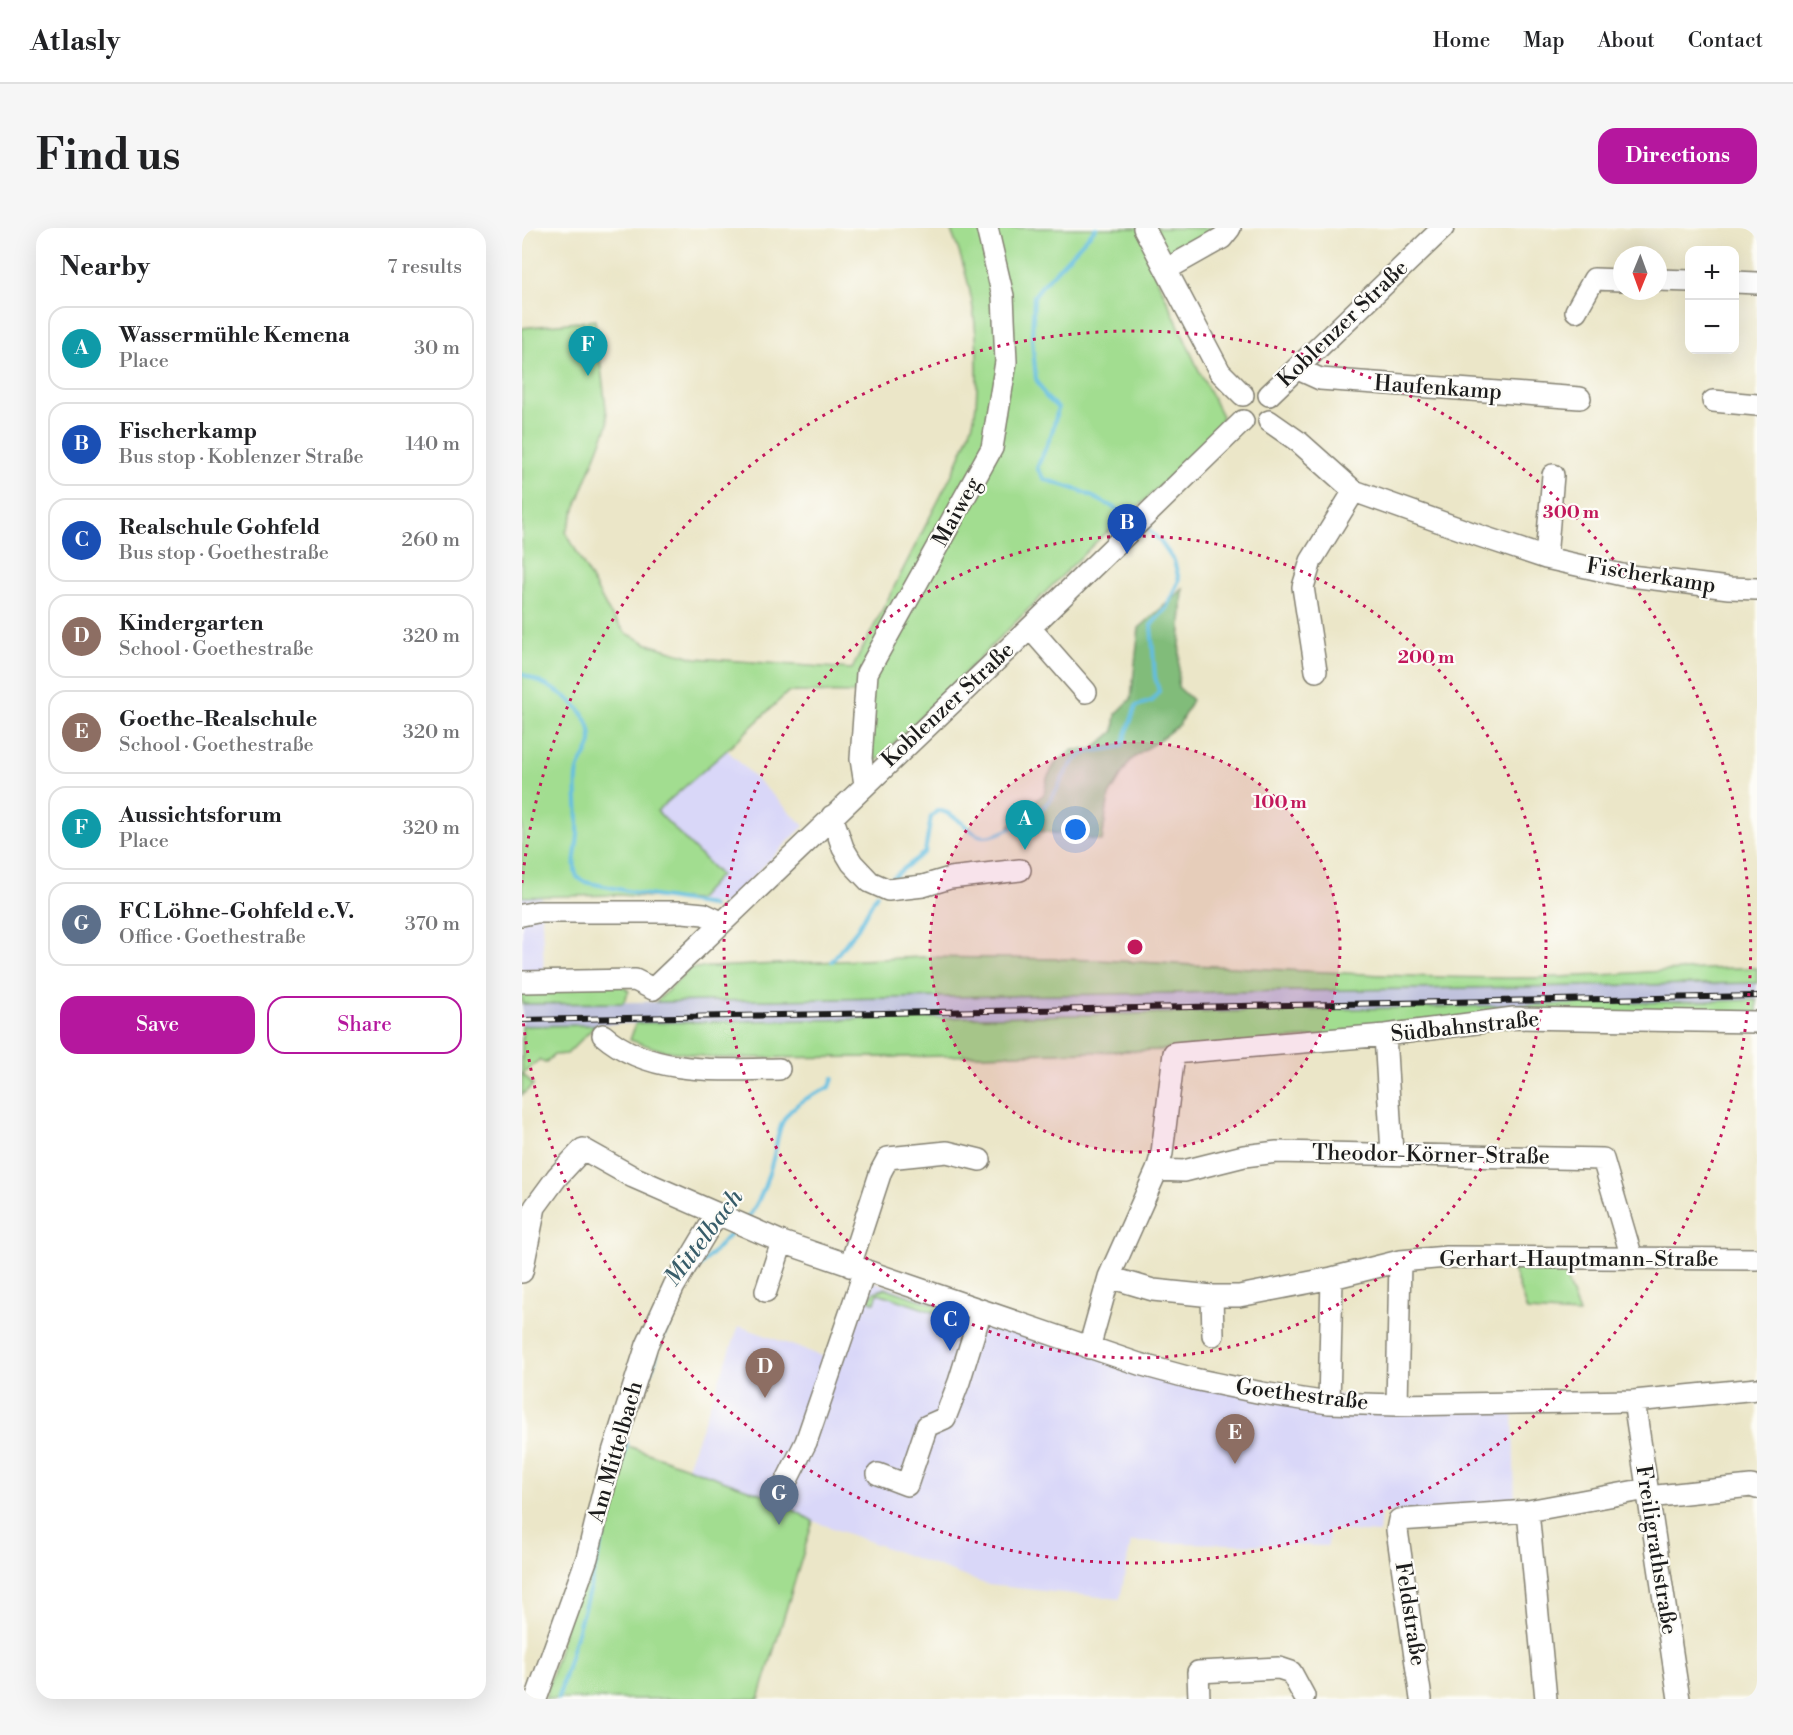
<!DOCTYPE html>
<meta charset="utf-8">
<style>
body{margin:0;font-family:"Libre Bodoni",serif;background:#f6f6f6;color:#202124}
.controls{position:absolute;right:18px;top:18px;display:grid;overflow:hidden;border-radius:12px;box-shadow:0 6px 24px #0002}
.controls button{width:54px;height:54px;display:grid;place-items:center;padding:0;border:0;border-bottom:2px solid #e0e0e0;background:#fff;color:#202124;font:30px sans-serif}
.compass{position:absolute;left:1091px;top:18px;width:54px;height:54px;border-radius:50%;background:#fff;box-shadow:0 6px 24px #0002;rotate:181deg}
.you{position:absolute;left:554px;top:602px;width:21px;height:21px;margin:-15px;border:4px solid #fff;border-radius:50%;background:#1a73e8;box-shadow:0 0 0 9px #1a73e833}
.badge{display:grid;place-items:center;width:39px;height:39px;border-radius:50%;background:#b5179e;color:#fff;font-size:20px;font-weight:700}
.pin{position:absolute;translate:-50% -50px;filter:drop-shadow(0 2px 3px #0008)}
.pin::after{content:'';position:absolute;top:32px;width:21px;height:18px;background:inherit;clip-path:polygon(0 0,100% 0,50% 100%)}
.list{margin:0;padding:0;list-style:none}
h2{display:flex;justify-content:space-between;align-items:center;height:78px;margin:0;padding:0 24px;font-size:26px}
h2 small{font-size:20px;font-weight:400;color:#757577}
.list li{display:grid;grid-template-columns:39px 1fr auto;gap:18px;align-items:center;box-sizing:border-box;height:84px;margin:0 12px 12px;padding:0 12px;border:2px solid #e0e0e0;border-radius:18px}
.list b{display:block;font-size:22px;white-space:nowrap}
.list p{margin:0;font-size:20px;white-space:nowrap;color:#757577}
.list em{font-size:20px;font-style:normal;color:#757577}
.actions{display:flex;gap:12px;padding:18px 24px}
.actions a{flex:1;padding:14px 0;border:2px solid #b5179e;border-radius:18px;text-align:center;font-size:21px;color:#b5179e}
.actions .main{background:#b5179e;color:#fff}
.map{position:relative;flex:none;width:1235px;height:1471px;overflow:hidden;border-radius:18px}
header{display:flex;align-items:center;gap:36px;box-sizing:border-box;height:84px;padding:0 30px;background:#fff;border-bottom:2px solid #e0e0e0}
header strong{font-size:28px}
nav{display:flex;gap:33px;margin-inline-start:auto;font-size:21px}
.intro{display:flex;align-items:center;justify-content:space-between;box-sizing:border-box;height:144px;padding:0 36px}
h1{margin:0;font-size:42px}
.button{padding:15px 27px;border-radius:18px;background:#b5179e;color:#fff;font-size:21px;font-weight:700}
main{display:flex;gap:36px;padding:0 36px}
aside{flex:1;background:#fff;border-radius:18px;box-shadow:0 6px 24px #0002}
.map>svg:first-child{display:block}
.built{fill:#d9d7f8}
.industrial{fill:#c0c2dd}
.green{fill:#a2dd90;stroke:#5f7c56;stroke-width:1.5}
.forest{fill:#81bc7a;stroke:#4e6c4b;stroke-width:1.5}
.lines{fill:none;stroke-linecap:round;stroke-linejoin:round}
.stream{stroke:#62bee0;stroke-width:4}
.minor-casing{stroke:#848172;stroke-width:24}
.minor{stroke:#fff;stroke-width:21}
.rail-casing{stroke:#1c1c1c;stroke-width:6}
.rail{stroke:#fdfcf7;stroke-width:4;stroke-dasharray:11;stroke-linecap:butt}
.ring{fill:none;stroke:#c2185b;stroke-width:3;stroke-dasharray:3 6}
.labels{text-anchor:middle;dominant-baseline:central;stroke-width:4.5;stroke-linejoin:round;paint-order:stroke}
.street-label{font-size:22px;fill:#1c1c1c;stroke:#fdfcf7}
.water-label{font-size:24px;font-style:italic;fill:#385d6a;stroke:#fdfcf7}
.centre{fill:#c2185b;stroke:#fdfcf7;stroke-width:3}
.ring-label{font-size:18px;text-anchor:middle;font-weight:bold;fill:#c2185b;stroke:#fdfcf7;stroke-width:4.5;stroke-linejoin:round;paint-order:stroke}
</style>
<header>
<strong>Atlasly</strong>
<nav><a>Home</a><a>Map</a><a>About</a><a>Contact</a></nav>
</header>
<div class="intro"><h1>Find us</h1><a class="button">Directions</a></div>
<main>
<aside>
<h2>Nearby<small>7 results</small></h2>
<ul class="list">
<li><span class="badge" style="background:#0f9aa8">A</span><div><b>Wassermühle Kemena</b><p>Place</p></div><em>30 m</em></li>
<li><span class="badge" style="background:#1a4fb4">B</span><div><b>Fischerkamp</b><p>Bus stop · Koblenzer Straße</p></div><em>140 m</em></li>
<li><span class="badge" style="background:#1a4fb4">C</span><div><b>Realschule Gohfeld</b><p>Bus stop · Goethestraße</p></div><em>260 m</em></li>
<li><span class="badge" style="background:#8d6e63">D</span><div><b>Kindergarten</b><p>School · Goethestraße</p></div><em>320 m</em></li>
<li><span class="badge" style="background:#8d6e63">E</span><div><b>Goethe-Realschule</b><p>School · Goethestraße</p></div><em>320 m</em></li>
<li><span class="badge" style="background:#0f9aa8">F</span><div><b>Aussichtsforum</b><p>Place</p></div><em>320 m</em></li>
<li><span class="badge" style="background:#5c6f8a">G</span><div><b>FC Löhne-Gohfeld e.V.</b><p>Office · Goethestraße</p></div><em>370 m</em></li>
</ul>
<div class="actions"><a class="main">Save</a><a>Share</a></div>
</aside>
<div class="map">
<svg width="1235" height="1471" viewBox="0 0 1235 1471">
<rect width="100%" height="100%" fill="#fdfcf7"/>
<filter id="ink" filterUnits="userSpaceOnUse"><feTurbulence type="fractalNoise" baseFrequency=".0167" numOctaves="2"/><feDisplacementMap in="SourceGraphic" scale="12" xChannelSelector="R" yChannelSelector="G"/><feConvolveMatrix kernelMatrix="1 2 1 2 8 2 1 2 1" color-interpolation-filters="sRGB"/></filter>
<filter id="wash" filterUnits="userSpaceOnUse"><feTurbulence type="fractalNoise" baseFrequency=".008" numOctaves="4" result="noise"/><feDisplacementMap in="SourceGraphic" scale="24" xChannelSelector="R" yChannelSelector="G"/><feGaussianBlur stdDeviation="1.35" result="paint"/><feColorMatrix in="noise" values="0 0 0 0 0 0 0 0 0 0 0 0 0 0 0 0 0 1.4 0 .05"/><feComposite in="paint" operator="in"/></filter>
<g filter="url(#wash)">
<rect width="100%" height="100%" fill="#ebe6c8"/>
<!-- built -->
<path class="built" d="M205 522 282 598 202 677 175 672 198 647 134 583Z
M19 667 22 748 0 749V669Z
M344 1051 635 1148 991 1185 993 1280 859 1285 857 1305 807 1302 806 1318 609 1314 598 1371 466 1357 291 1293 165 1239 217 1098 308 1131Z"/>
<!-- industrial -->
<path class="industrial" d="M1235 755V772L0 798V776Z"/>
<!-- green -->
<path class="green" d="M428 0H709L653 36 633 46 679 147 700 188 695 203 615 280 579 309 353 534 340 494V465L266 464 205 522 135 583 198 647 175 672 96 667 0 669V100L73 92 86 196 44 304 87 384 104 405 126 416 173 430 330 441 430 246C438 229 446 212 451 194 455 180 455 163 455 149 456 94 449 50 428 0Z
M401 729C458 730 516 730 573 732 714 738 854 750 995 750 1075 750 1155 739 1235 740V755L134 774 169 740Z
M98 756 107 763 101 775 0 776V757Z
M1235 772V788L853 804 639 822 383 829 193 830 139 822 108 812 114 795 466 789Z
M74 797 45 826 32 827 23 835 17 832 1 846 11 857 0 867V798Z
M989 1035 1039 1036 1057 1086 1005 1083Z
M364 1060 453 1090 450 1096H439L440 1094 356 1065 353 1075 346 1072 352 1064Z
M95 1214 251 1270 291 1293 237 1471H23Z"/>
<!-- forest -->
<path class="forest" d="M661 361 656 459 670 472 657 497 608 533 587 568 580 613 487 598 506 578 522 566 525 550 534 534 551 522 571 521 592 503 594 486 609 471 617 400Z"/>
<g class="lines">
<!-- stream -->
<path class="stream" d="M574 0 519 59 512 68 510 110 514 151 524 169 536 180 530 205 515 240 522 251 559 263 611 289
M0 446C28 458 70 476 69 513 68 524 58 532 56 543 52 558 57 586 56 603 56 619 49 634 55 649L63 654 120 666 188 677 191 679
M366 653 403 624 409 589 416 582C436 586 448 606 459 608 477 611 517 586 528 572 539 558 544 536 560 527 571 520 588 523 600 518L614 478 630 473 637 463 633 449 629 397 644 381 657 352 652 333 638 313 622 297
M310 733 336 700 355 666
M224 991C238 977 246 950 251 931 257 909 255 892 275 877 284 869 298 864 308 859L311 850
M170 1047 212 1002
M142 1108 149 1088
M127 1149 135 1126
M36 1471 68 1359 105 1215"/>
</g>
</g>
<g filter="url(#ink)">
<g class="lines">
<!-- minor casing -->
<g class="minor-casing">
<path id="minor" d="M622 0 698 144 721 167
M645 41 700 10 708 0
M1136 52 1168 53
M1212 54 1235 55
M1054 83 1072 51 1100 52
M776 141 798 151 1058 170
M747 167 921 0
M1191 173 1235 177
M747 193 777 214 832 263 958 308 1024 330 1100 347 1207 360 1235 361
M1024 330 1031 247
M508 400 564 464
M794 443 781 359 789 333 832 263
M343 556 339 531 345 445 470 220 484 134 481 68 465 0
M310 588 321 620 330 635 348 654 366 662 401 658 428 650 498 642
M0 687 15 684H161L182 686 199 694
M0 754 113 752 131 761 508 400 721 193
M81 807C128 848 199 842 257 841
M863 807 870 925
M635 942 662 943 722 928 755 924 1081 931 1110 1030
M328 1038 359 943 366 930 425 924 458 932
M0 1044 13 979 35 949 61 921 111 949 260 1014 617 1136 672 1151 740 1165 807 1175 875 1177 1112 1173 1235 1161
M587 1049 631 1062 690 1068H717L810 1050 878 1033 925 1029 1235 1031
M244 1063 260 1014
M690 1068 691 1107
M567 1120 587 1049 635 942 640 925 652 825 863 807 992 790 1235 794
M1112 1173 1157 1471
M807 1175 810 1050
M875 1177 878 1033
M356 1246 385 1257 405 1198 423 1190 437 1154 459 1083
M257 1268 284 1214 343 1042
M1126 1269 1229 1258 1235 1260
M1006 1283 1024 1471
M14 1471 65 1330 91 1224 125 1117 152 1058 195 986
M677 1471 676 1444 757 1440 769 1444 782 1468
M899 1471 875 1302 877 1292 1006 1283 1125 1261"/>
</g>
<!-- minor -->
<use href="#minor" class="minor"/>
<!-- rail casing -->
<g class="rail-casing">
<path id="rail" d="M0 792 1235 768"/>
</g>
<!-- rail -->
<use href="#rail" class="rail"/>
</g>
</g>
<!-- distance rings -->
<circle cx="613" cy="719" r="205" fill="#c2185b" fill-opacity=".12"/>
<g class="ring">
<circle cx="613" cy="719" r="205"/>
<circle cx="613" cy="719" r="411"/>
<path d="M0 655A616 616 0 1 1 0 783"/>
</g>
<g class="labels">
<!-- street labels -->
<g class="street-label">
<text transform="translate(821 96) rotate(-44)">Koblenzer Straße</text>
<text transform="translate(916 160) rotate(4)">Haufenkamp</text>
<text transform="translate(435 284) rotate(-61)">Maiweg</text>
<text transform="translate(1129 348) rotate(9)">Fischerkamp</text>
<text transform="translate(426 477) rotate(-43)">Koblenzer Straße</text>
<text transform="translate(943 799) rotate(-6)">Südbahnstraße</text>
<text transform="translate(909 927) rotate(1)">Theodor-Körner-Straße</text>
<text x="1057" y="1031">Gerhart-Hauptmann-Straße</text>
<text transform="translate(780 1167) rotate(7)">Goethestraße</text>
<text transform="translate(94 1224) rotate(-74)">Am Mittelbach</text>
<text transform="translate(1134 1322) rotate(81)">Freiligrathstraße</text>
<text transform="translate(888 1386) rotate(81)">Feldstraße</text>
</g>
<!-- water labels -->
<g class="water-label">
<text transform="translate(182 1010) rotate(-53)">Mittelbach</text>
</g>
</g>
<circle cx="613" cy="719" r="9" class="centre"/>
<g class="ring-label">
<text x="1049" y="290">300 m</text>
<text x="904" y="435">200 m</text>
<text x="758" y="580">100 m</text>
</g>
</svg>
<div class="controls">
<button>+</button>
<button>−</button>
</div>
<svg class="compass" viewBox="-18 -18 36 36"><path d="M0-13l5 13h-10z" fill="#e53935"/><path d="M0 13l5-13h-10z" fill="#757577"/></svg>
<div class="you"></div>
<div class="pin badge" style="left:503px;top:622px;background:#0f9aa8">A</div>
<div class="pin badge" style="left:605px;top:326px;background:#1a4fb4">B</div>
<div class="pin badge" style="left:428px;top:1123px;background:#1a4fb4">C</div>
<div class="pin badge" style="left:243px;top:1170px;background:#8d6e63">D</div>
<div class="pin badge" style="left:713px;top:1236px;background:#8d6e63">E</div>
<div class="pin badge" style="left:66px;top:148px;background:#0f9aa8">F</div>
<div class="pin badge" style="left:257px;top:1297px;background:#5c6f8a">G</div>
</div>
</main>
